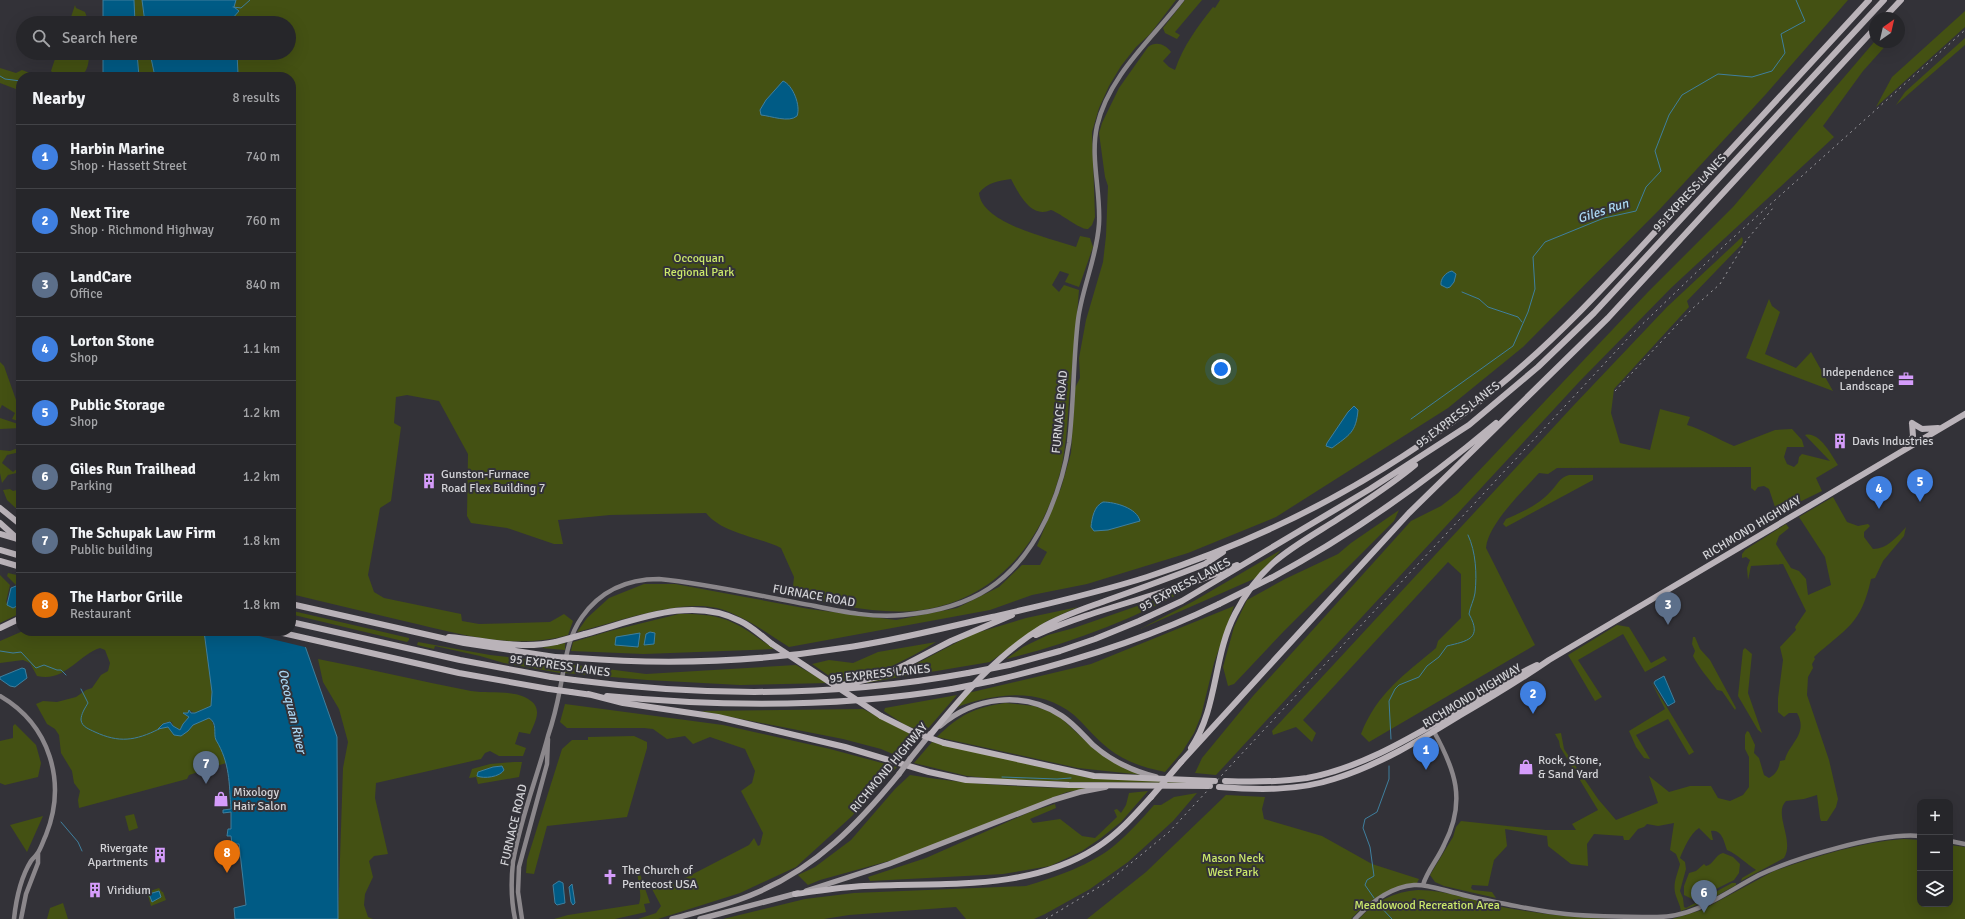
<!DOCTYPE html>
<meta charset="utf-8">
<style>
body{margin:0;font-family:Signika,sans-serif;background:#2e2e32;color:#f1f3f6}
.controls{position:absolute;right:12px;bottom:12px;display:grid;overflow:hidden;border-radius:8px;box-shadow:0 4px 16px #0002}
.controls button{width:36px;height:36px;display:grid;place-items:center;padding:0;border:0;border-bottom:1px solid #424347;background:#26262a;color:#f1f3f6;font:20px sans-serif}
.compass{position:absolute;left:1869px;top:12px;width:36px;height:36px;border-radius:50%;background:#26262a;box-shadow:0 4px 16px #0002;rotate:34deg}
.you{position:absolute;left:1221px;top:369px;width:14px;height:14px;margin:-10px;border:3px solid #fff;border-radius:50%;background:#1a73e8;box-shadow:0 0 0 6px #1a73e833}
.badge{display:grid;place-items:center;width:26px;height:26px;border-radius:50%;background:#b45309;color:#fff;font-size:13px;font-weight:700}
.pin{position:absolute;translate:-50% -33px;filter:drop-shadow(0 1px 2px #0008)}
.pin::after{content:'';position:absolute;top:21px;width:14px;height:12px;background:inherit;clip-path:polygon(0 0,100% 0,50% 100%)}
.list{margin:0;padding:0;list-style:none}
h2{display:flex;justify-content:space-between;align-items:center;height:52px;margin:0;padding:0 16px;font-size:17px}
h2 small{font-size:13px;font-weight:400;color:#a4a5a8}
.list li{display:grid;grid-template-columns:26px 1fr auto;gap:12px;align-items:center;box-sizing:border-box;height:64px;padding:0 16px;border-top:1px solid #424347}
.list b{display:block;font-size:15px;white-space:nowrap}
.list p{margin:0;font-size:13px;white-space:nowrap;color:#a4a5a8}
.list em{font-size:13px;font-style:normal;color:#a4a5a8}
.icon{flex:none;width:22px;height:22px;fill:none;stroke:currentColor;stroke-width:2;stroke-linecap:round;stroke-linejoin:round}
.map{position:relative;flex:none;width:1965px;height:919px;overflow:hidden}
.search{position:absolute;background:#26262a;box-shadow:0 4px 16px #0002;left:16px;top:16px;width:280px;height:44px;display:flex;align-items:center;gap:10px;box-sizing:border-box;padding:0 14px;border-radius:22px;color:#a4a5a8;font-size:15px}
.panel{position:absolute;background:#26262a;box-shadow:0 4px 16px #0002;left:16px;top:72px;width:280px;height:564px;border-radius:16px}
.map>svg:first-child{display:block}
.green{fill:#445113}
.water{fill:#005b85;stroke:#3f7f9e}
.pier{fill:#333238}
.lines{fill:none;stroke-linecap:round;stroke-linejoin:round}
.stream{stroke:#3f7f9e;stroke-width:1}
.secondary{stroke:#8b878b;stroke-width:4.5}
.primary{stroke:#a49ea3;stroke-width:5.5}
.highway{stroke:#bab3b9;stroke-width:6}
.rail{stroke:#9e9da2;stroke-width:1;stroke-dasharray:2 4;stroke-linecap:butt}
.primary-bridge{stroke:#a49ea3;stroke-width:5.5}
.highway-bridge{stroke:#bab3b9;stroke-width:6}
.labels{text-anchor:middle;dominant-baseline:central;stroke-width:4;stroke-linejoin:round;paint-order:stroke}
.street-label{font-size:12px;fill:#d3d3d7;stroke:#333238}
.park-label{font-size:12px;fill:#cbe86b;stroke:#333238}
.poi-label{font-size:12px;fill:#d3d3d7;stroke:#333238;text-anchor:start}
.water-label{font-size:13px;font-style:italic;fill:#abd8f5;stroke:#333238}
</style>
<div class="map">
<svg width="1965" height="919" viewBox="0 0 1965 919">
<rect width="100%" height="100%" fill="#333238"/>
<!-- green -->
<path class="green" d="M134 0H142L145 23H135Z
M236 0H1176L1150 34 1136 47 1121 66 1109 86 1099 108 1092 132 1095 217 1092 225 1088 229C1080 230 1062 214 1051 210 1031 219 1019 194 1011 179 998 181 988 182 979 193 982 224 1050 238 1076 247L1080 236 1090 238 1093 247 1079 287 1065 282 1069 274 1060 271 1052 285 1059 292 1064 285 1079 290C1076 327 1073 363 1069 399 1067 426 1066 454 1058 480 1039 547 992 600 922 610 879 616 834 603 792 596L794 577 781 548C757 536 723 534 706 513L610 515 558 520 563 544H554L507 528 471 523 467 516 468 454 439 401 407 395 396 397 394 423 401 427 391 501 380 508 368 575 374 592 384 598 461 614 462 621 479 624 550 622 564 614 573 621 568 635C513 651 457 633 404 621 366 612 328 603 291 594V77H237V53H289V23H233L232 19 238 11 234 7Z
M1185 0H1202L1175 32 1180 35 1177 39 1165 33 1163 28Z
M1220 0H1848L1766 94 1660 209 1523 347 1448 408 1276 517 1188 553 1087 584 1032 595 990 610 789 647C767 633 743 615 717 608 678 599 617 622 577 632L587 618 609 598 644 584H675L809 609 896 620 957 608 999 587 1022 565H1040L1047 552 1037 546 1061 488 1071 453 1075 388 1080 378 1079 358 1086 320 1103 262 1106 236 1108 186 1105 177 1099 133 1102 123 1119 88 1148 47C1156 41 1165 44 1171 52L1163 61 1169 67 1175 70C1183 46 1198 26 1213 7L1215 8Z
M75 5 76 8 85 12 89 23H69Z
M1965 11V27L1876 107 1892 77Z
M1965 38V45L1896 105 1905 92Z
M1875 41 1889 42 1863 71 1823 126 1834 137 1671 288 1579 382 1216 775 1195 773 1202 758 1253 696 1411 521 1441 506 1458 493 1648 292 1733 207Z
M57 53H89C89 82 76 77 53 73L51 71Z
M137 53H150L155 77H139Z
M0 68 16 73 22 70 40 77H21V91L0 83Z
M1742 237 1743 240 1742 244 1687 301 1689 307 1614 389 1611 413 1620 443 1650 450 1660 409 1690 417 1687 425C1704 430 1717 439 1734 446L1775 430 1792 429 1802 440 1804 447H1787L1784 457 1787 464 1794 467 1798 463 1799 457 1802 454 1830 461 1805 435C1819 431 1831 454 1838 465L1816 478 1822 491 1777 513 1769 489 1764 486 1758 487 1755 491 1751 488V467L1557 468 1548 474 1539 473C1523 491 1488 524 1486 548L1535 645 1369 742 1361 734C1377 693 1404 675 1436 648L1438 641 1461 618V574L1448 562 1303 720 1316 733 1312 742 1296 727 1273 735 1272 731 1574 405 1667 307Z
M1769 299 1772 306 1780 312 1765 354 1796 368 1811 352 1833 391 1746 358Z
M0 362 4 366 21 414V422L12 419 15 413 2 405 0 409Z
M0 418 21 425V428L0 429Z
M18 448 21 449 20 452 7 455 2 463 13 472 18 468H21V472L8 475 2 483 0 473V450L10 451Z
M1569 475H1593V480L1506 527 1503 524 1506 519C1521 513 1540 504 1551 491 1558 484 1559 478 1569 475Z
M10 489 13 491 21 489V513L7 500 3 490Z
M1833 497 1847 522 1858 526 1868 524 1870 526 1864 532V537L1873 549C1887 549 1897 537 1906 527L1904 536 1883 561 1875 578 1871 579C1861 625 1846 628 1814 657L1815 659 1812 664 1813 668 1808 677 1807 695 1829 760 1838 799 1836 807 1827 821H1821L1820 818 1817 795 1804 799 1786 801C1773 814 1795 840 1784 858L1741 881 1742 878 1756 870C1746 864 1739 855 1727 850 1724 842 1722 829 1711 831L1713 840H1711L1699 828C1690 834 1684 848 1680 858L1685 862 1686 869 1680 891 1683 898 1684 907 1686 908 1732 883H1736V885L1711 899 1681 911C1680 905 1678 902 1676 896 1672 884 1677 876 1680 864L1676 854 1670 850 1674 823 1658 826 1647 824 1644 827 1638 829 1629 840H1624L1623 836 1594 834 1587 844 1588 866 1571 864 1548 846 1547 836 1505 829 1507 846 1494 860 1488 886 1472 885 1471 888 1473 890 1492 892 1496 898 1444 886 1435 882 1430 875 1453 837 1456 827 1461 821 1546 830H1576L1572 824 1598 810 1560 747 1559 741 1555 734 1561 733 1564 749 1598 799 1616 820 1658 803 1649 776 1669 792 1690 786H1711L1718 798 1730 801 1743 795 1749 787V757L1745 749V735L1747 731 1749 732 1755 745 1754 753 1759 758 1764 775 1769 778C1776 774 1779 769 1780 761L1785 760C1788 744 1809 734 1797 713H1789L1784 717 1778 712V698L1783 660 1780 647 1796 630 1795 627 1806 611 1783 564 1751 566 1748 580 1747 568 1750 560 1746 557 1742 558V554L1745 550 1786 524 1789 528 1779 536 1776 544 1791 568 1799 571 1806 579 1808 595 1831 585 1825 557 1799 517Z
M1399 510 1394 521 1284 631 1234 684 1228 686 1223 667 1234 627 1247 600 1285 579 1338 554 1351 543Z
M1281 550 1256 578 1140 629 1194 601Z
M8 573 21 576V584L16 585 7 576Z
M0 575 10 585 6 602 13 608 21 604V613L0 623Z
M1192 587C1133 619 1072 643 1006 659L1023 647 1048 635 1074 628Z
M1234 606 1214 663 1201 716 1194 733 1182 752 1165 772C1146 768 1125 762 1109 749 1096 739 1086 726 1074 715 1040 687 996 693 957 707L968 693 1091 664Z
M1078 607 1047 621 990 662 865 683 908 668 973 634 1026 618Z
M293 611 409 638V640L407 642 294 615Z
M679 614C726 613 737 623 774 649L644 654 571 651 573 642 610 631Z
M1617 625 1629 627 1651 663 1664 656 1667 660 1645 672 1623 634 1578 660 1602 697 1595 701 1568 655Z
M23 631H204L212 692 211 706 195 713 189 710 188 713H186L189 717 183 724 180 730 173 726 172 722C166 721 162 724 158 729L168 727 174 735 188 731C193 723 201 717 211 719L216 731V739L223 750 226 763 189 775 187 779 79 808 78 800 80 791 74 783 72 771 61 753 59 735 55 729 47 724 36 704 43 701 57 702 76 697 86 690 92 688 101 675 108 671 110 663 105 650 100 648C78 655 64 683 37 676L30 663 23 660 0 663V641Z
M1693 637H1695L1700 649 1710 660 1736 708 1735 710 1722 691 1717 690C1709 679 1699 668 1693 656L1695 651 1692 644Z
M418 642 490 655 562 663 560 673 504 663 480 656 435 646 434 649 417 645Z
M936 642C907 660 873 677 838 682L812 664 829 660 853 663 878 652Z
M565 643V650L541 648Z
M1745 648 1752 654 1748 693 1762 733 1758 730 1738 696 1743 650Z
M318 659C369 669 420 681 471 691 490 694 516 689 531 701 543 710 534 724 530 734L519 732 515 744 526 748 523 756H499L490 751 485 753 481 759 376 783 375 798 388 854 374 856 369 861 373 877 365 894 364 905 368 917 373 919H338L343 768 348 742 339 709 323 682Z
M568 664 646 674 796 665 828 683 740 685 647 680 565 673Z
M1651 681 1694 752 1689 755 1668 719 1636 735 1650 759 1644 758 1636 747 1629 731 1665 709Z
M957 695 925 732 905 725 884 711 885 708Z
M1006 703 1034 706 1048 711 1060 717 1093 748 1143 775 1078 768 937 737C959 715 975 707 1006 703Z
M565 704 723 725 830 749 897 767 852 816 796 867 740 893 658 919H638L656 913 661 906 652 889 668 887 749 845 754 838 758 846 760 845 763 833 741 791 752 783 755 771 745 749 710 737 693 744 685 736 667 739 653 729 644 728H567L560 722Z
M863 709 918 738 902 758 881 749 843 739 701 711Z
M15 724 36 745 41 763 38 777 5 785 0 783V741L13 738V726Z
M634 736 647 742V748L627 817 547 826 534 874 526 873 527 860 562 749 572 740H588V737Z
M932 742 1089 778 1212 783 1071 782 996 779 967 776 914 763Z
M514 762H522L519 777 478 784 476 777 469 778 472 769 490 764Z
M910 775C970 785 1031 788 1092 788L1067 792 896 859 820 880 808 885 798 875 815 867 851 840 895 789Z
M1148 791 1121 822 1101 838 1082 851 1050 866 1003 874 870 881 868 877 926 858 1030 812 1055 804 1056 808 1030 819 1033 823 1060 819 1082 836 1095 838 1117 817 1114 810 1117 809 1121 813 1126 805 1129 793Z
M1197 793 1173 821 1128 862 1090 889 1045 914 1034 919H966L956 907 849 915 824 919H723L805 899 854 893 1026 886C1056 877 1091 865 1115 845 1129 833 1142 819 1154 805H1161L1174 797Z
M1226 795 1265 797 1262 809 1264 819 1322 836 1372 864 1419 879 1417 883C1391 886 1369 899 1351 919H1087L1146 872Z
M134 814 138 828 129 831 125 816Z
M43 816 27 852 10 825Z
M1904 839 1920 840V904H1950V845L1965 847V919H1672L1702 910 1774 871C1815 857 1860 842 1904 839Z
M1723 853 1733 857 1740 864 1739 873 1734 880 1696 899H1692L1684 895V886L1689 873 1696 871 1704 864 1706 866C1714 864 1715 855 1723 853Z
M637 865 650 903 644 904 646 912 615 919H554L568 915 639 904C643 892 636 878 637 865Z
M159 888 162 892H163L166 900 151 906 147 892Z
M1418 890C1446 890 1474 901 1502 907 1539 914 1576 918 1614 919H1359C1375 901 1394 892 1418 890Z
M63 903 68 919H47L50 908Z"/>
<!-- water -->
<path class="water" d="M103 0H134L135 23H103Z
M142 0H236L234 7 239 11 232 19 233 23H145Z
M103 53H137L139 77H103Z
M150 53H237L238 74 237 77H155Z
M783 81C793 85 801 106 797 116 789 123 771 116 761 115L760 110 766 100Z
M1452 271 1456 274 1454 282 1450 287 1447 288 1441 285C1440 279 1446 272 1452 271Z
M1354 406 1358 410C1356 433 1349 435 1332 448L1326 446 1327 443 1348 412Z
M1103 502C1115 502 1137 508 1140 521L1108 530 1094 531 1091 527C1092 518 1094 506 1103 502Z
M21 584V604L13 608 7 605 11 588Z
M291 606 337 737 338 919H235L234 908 246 905 239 844H232L231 836H227L228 829H231V812L223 813V810L231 809C229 783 230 763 216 740 213 734 218 723 209 718L193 725 188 731 181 736 174 735 168 727 158 729 163 724 170 722 173 726 180 730 183 724 189 717 183 713H188L189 710 191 713H195L211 706 212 692 204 631H291Z
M650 632 655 633 654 644 644 645 646 634Z
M640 633 638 647 615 645 616 637Z
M22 668 25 669 27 678 15 687 10 686 0 679V677Z
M1664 676 1675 702 1668 706 1654 683 1655 681Z
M502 766 504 770C500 777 484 779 477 776L478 772 493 767Z
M559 881 563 883 565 903 557 905 555 903 553 885Z
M572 884 575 903 573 905 571 902 569 887Z
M159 891 161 897 152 902 149 894Z"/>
<!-- pier -->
<path class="pier" d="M291 614 297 616 309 648 239 631H291Z"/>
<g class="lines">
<!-- stream -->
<path class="stream" d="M233 7 241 8 250 0
M0 76 5 79 21 81
M1462 292 1479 299 1488 307 1518 317 1522 322
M1411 419 1513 346 1528 312 1535 289 1533 257 1545 242 1604 218 1636 211 1646 187 1661 171 1655 151 1669 115 1682 95 1718 74 1752 77 1772 71 1785 53 1781 34 1805 21 1796 0
M0 651 13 653 21 652 36 668 44 665 57 670H61L66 675
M81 689 88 703C85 708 81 714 81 720 82 727 89 729 95 732 119 743 135 741 159 729
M1391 739 1389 701 1395 689 1399 685 1419 677 1427 666 1439 657 1447 646C1467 641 1483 639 1469 614 1470 607 1474 600 1475 593 1477 574 1476 552 1468 535
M1002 777 1057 779 1071 778
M61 822 78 842 82 851
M1374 898 1365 885 1367 880 1374 876 1370 847 1363 828 1365 819 1377 812 1389 779V766
M1377 903 1392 919"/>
<!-- secondary -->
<path class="secondary" d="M0 696C50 725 67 782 46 835 43 841 41 849 37 854 35 857 33 858 31 861 21 877 16 900 14 919
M1950 841 1965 844
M1423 885C1427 871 1438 859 1444 845 1467 801 1455 769 1433 730
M21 919 26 894 38 863V853
M515 919C511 900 511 880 513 862 520 819 537 778 548 736 553 721 557 705 560 689 565 664 567 638 582 617 601 590 627 579 659 579 711 584 764 597 815 606 844 612 873 618 903 615 972 609 1016 582 1046 519 1057 495 1065 470 1069 443 1074 403 1073 361 1078 320 1082 288 1097 257 1099 224 1101 192 1090 158 1097 126 1109 75 1152 39 1182 0
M522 919 518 892 519 867 547 764 548 739
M1355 919C1371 902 1390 887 1414 885 1428 884 1442 890 1456 893 1470 897 1485 900 1500 903 1522 907 1544 912 1566 914 1596 917 1627 917 1657 917 1696 917 1726 892 1759 875 1795 858 1881 832 1920 836"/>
<!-- primary -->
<path class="primary" d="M940 726C974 697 1023 690 1062 716 1074 724 1083 735 1093 745 1111 761 1133 771 1156 777
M910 759 930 734
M806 891 889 864 1053 800 1080 792 1106 787
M672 919C700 911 729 905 756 893 817 867 858 824 899 774
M700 919 798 893"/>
<!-- highway -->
<path class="highway" d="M1884 18 1901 0
M1912 423 1922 429 1938 428
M1907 447 1913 436 1912 423
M0 508 21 525
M0 534 18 539
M0 550 21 556
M0 561 21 567
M1271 578C1351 535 1426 482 1496 423
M291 604 464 643 555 657
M291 622 460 660 551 677
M0 628 21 618
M274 631 459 673 549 689
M585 634C634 621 691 595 740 621 751 626 762 636 772 644
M1036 635C1101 606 1172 594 1237 565
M449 637C486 640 519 650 556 642
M577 658C666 665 755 662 843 648 894 641 943 628 992 617 1044 605 1097 593 1147 577 1273 536 1392 473 1494 390 1562 335 1619 271 1678 207 1742 138 1806 69 1869 0
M1009 665 1060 651 1095 639 1139 621 1182 601 1370 489 1469 425 1538 367 1594 313 1884 0
M574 680C706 697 837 697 968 673
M992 681C1070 663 1147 639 1219 604
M834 687 882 676 907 664 951 641 1012 615
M571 692 592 695
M588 694 623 703 718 717 845 747 929 772 966 780 1069 785 1210 786
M607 696C722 707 837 708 952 689
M881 716 913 732
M931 734C963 695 997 655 1041 628 1061 616 1083 609 1105 601 1139 589 1172 577 1205 564L1223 552
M944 743 1094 776 1215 781
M1191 748C1218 708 1213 656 1235 614 1261 563 1290 549 1335 521 1363 503 1390 486 1415 465
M1181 762 1409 513 1608 318 1875 28
M1225 781C1252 782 1280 782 1307 778 1366 767 1418 733 1469 704 1491 691 1513 676 1537 665
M1219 787C1257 790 1298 791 1334 779 1379 765 1420 740 1459 716 1490 698 1520 680 1549 660L1965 414
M795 894C818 891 841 887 864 886 942 882 1027 892 1096 848 1118 834 1134 816 1151 797"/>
<!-- rail -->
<path class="rail" d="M1615 391 1692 309 1720 284 1746 241 1773 208
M1046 919 1109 881 1169 832 1631 335 1726 244 1965 30"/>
<!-- primary-bridge -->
<path class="primary-bridge" d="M899 774 910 759"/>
<!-- highway-bridge -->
<path class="highway-bridge" d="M0 523 21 542
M1219 604 1271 578
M556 642 585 634
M772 644 881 716
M555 657 577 658
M968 673 1009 665
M551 677 574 680
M549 689 571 692
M952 689 992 681
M913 732 944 743
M1151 797 1181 762"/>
</g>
<!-- icons -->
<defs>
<g id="office-bare" transform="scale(1.2)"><path d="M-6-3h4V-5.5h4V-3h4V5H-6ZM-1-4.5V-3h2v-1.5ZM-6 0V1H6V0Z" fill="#d59cfb" stroke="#333238" stroke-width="2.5" paint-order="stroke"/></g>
<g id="building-bare" transform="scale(1.2)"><path d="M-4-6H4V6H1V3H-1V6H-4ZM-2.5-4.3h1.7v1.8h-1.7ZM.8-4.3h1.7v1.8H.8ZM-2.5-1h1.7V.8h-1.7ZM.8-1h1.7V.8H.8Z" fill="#d59cfb" stroke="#333238" stroke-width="2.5" paint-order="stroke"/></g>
<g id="shop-bare" transform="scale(1.2)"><path d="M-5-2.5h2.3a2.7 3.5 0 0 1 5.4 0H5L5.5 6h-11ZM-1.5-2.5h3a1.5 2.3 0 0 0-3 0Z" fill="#d59cfb" stroke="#333238" stroke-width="2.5" paint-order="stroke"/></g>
<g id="church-bare" transform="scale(1.2)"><path d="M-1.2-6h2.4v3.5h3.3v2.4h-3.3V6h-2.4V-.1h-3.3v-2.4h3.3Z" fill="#d59cfb" stroke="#333238" stroke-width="2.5" paint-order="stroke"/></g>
</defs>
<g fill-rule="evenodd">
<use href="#office-bare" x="1906" y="379"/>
<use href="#building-bare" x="1840" y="441"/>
<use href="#building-bare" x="429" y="481"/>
<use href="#shop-bare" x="1526" y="767"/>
<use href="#shop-bare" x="221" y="799"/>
<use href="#building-bare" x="160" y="855"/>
<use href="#church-bare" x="610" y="877"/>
<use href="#building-bare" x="95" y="890"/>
</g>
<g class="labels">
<!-- street labels -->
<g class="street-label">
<text transform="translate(1690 193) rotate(-47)">95 EXPRESS LANES</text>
<text transform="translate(1060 412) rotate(-85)">FURNACE ROAD</text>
<text transform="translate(1458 415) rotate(-37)">95 EXPRESS LANES</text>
<text transform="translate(1752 528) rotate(-31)">RICHMOND HIGHWAY</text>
<text transform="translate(1185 585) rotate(-28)">95 EXPRESS LANES</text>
<text transform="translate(814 596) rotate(10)">FURNACE ROAD</text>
<text transform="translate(560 666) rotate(8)">95 EXPRESS LANES</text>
<text transform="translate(880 674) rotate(-6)">95 EXPRESS LANES</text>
<text transform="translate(1472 696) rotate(-31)">RICHMOND HIGHWAY</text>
<text transform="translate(889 768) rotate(-50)">RICHMOND HIGHWAY</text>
<text transform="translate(514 825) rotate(-77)">FURNACE ROAD</text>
</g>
<!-- park labels -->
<g class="park-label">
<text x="699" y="258">Occoquan<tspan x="699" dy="14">Regional Park</tspan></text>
<text x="1233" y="858">Mason Neck<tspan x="1233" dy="14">West Park</tspan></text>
<text x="1427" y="905">Meadowood Recreation Area</text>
</g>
<!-- poi labels -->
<g class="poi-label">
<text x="1894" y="372" text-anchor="end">Independence<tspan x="1894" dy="14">Landscape</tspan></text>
<text x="1852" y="441">Davis Industries</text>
<text x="441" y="474">Gunston-Furnace<tspan x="441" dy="14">Road Flex Building 7</tspan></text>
<text x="1538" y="760">Rock, Stone,<tspan x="1538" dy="14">&amp; Sand Yard</tspan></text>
<text x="233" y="792">Mixology<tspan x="233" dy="14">Hair Salon</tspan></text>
<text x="148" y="848" text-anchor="end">Rivergate<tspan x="148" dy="14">Apartments</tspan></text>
<text x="622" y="870">The Church of<tspan x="622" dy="14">Pentecost USA</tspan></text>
<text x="107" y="890">Viridium</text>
</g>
<!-- water labels -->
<g class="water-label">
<text transform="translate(1603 211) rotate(-18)">Giles Run</text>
<text transform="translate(292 711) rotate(77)">Occoquan River</text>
</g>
</g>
</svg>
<div class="controls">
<button>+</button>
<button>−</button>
<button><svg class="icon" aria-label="layers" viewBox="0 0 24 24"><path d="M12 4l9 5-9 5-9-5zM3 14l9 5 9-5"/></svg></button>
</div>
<svg class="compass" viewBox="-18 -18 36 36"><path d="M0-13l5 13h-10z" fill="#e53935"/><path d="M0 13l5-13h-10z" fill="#a4a5a8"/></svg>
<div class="you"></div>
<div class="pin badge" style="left:1426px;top:770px;background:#3f7fe0">1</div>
<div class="pin badge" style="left:1533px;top:714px;background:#3f7fe0">2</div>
<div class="pin badge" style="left:1668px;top:625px;background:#5c6f8a">3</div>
<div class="pin badge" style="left:1879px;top:509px;background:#3f7fe0">4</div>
<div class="pin badge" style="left:1920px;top:502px;background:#3f7fe0">5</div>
<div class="pin badge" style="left:1704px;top:913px;background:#5c6f8a">6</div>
<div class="pin badge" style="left:206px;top:784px;background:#5c6f8a">7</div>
<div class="pin badge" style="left:227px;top:873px;background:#e8710a">8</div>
<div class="search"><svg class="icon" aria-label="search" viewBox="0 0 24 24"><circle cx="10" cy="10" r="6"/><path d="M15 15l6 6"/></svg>Search here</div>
<section class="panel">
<h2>Nearby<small>8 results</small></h2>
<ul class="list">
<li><span class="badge" style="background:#3f7fe0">1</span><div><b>Harbin Marine</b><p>Shop · Hassett Street</p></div><em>740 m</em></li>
<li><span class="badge" style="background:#3f7fe0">2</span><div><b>Next Tire</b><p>Shop · Richmond Highway</p></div><em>760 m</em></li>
<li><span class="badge" style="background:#5c6f8a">3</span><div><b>LandCare</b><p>Office</p></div><em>840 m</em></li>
<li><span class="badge" style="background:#3f7fe0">4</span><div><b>Lorton Stone</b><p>Shop</p></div><em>1.1 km</em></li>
<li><span class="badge" style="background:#3f7fe0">5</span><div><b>Public Storage</b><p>Shop</p></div><em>1.2 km</em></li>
<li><span class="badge" style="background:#5c6f8a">6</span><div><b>Giles Run Trailhead</b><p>Parking</p></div><em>1.2 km</em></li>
<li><span class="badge" style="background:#5c6f8a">7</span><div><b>The Schupak Law Firm</b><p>Public building</p></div><em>1.8 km</em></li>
<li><span class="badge" style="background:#e8710a">8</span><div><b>The Harbor Grille</b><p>Restaurant</p></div><em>1.8 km</em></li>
</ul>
</section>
</div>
